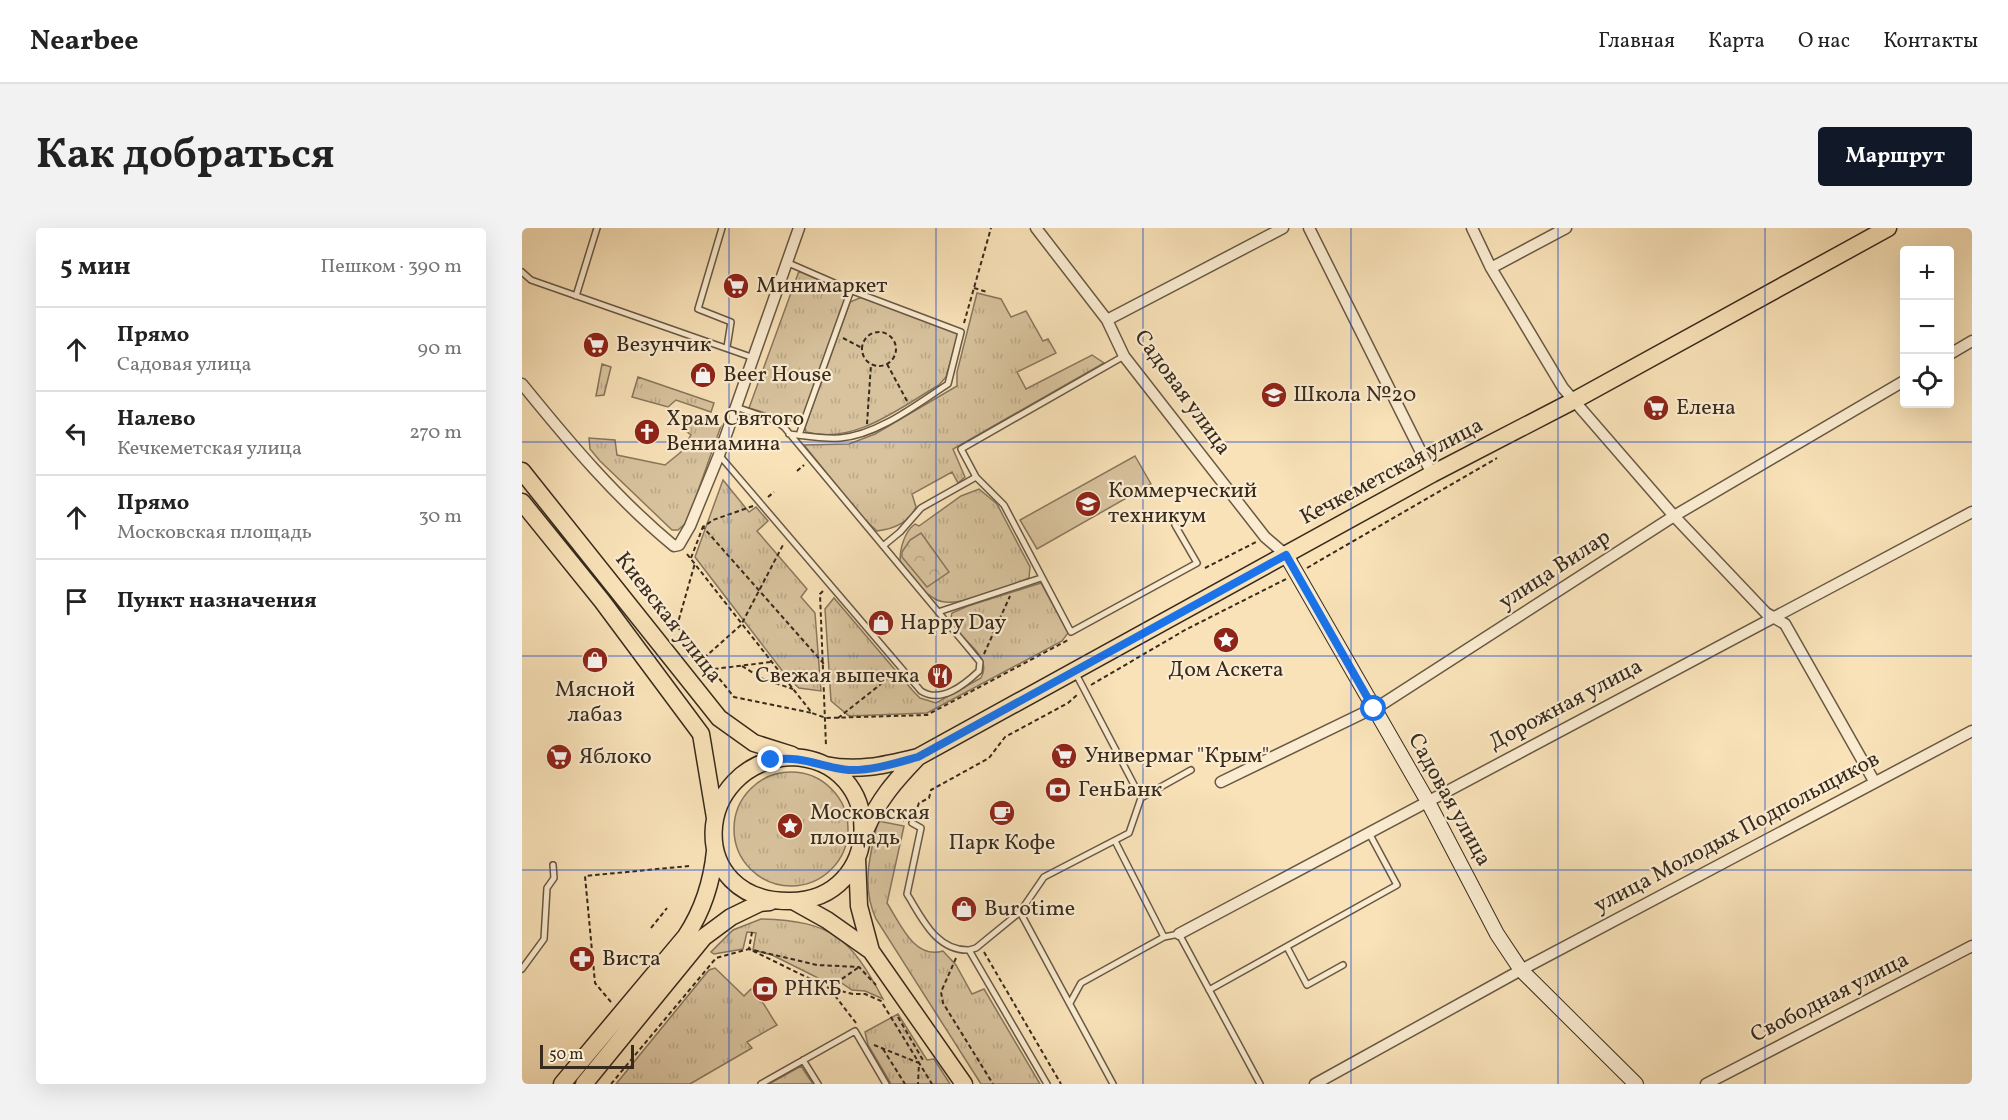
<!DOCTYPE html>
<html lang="ru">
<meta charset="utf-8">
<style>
body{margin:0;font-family:Vollkorn,serif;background:#f2f2f2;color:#222}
.controls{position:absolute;right:18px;top:18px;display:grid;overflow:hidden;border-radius:6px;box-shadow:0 6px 24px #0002}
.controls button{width:54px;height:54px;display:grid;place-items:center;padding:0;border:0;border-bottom:2px solid #e0e0e0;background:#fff;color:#222;font:30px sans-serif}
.scale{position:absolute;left:18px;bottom:15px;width:94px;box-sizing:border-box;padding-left:6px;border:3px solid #382b1d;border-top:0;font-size:16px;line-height:21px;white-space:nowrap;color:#382b1d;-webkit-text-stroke:4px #fbecd1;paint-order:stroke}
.stop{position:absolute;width:18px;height:18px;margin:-14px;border:4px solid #1a73e8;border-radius:50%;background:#fff}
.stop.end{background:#1a73e8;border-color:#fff;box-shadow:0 2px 6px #0008}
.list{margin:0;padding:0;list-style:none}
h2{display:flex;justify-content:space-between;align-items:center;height:78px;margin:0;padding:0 24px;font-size:26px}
h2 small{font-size:20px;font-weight:400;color:#767676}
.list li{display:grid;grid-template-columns:39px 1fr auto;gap:18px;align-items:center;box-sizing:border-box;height:84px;padding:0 24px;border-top:2px solid #e0e0e0}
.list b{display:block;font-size:22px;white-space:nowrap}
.list p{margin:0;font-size:20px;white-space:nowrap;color:#767676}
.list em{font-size:20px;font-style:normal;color:#767676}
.icon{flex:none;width:33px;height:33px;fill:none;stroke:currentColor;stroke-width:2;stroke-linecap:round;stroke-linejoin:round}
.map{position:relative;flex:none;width:1450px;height:856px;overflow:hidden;border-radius:6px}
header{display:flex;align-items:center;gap:36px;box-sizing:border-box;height:84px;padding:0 30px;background:#fff;border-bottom:2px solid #e0e0e0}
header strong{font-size:28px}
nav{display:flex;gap:33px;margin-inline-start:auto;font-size:21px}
.intro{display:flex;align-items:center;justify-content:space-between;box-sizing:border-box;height:144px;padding:0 36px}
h1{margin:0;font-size:42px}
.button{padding:15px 27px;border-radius:6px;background:#111827;color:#fff;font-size:21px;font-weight:700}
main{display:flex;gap:36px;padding:0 36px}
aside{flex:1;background:#fff;border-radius:6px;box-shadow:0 6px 24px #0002}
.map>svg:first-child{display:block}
.grass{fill:url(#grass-tufts);stroke:#88775e;stroke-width:1.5}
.park{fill:url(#park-crowns);stroke:#88775e;stroke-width:1.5}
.pitch{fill:#d8c39e;stroke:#88775e;stroke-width:1.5}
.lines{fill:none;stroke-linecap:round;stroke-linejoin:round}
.lane-casing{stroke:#685944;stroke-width:8}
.street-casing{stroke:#685944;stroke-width:13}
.secondary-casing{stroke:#382b1d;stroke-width:16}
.primary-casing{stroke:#382b1d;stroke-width:19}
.path{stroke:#382b1d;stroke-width:2;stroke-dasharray:4.5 3;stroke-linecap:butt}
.lane{stroke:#fbecd1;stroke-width:5}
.street{stroke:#fbecd1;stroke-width:10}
.secondary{stroke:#fbecd1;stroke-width:14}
.primary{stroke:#f9e2b8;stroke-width:16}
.route{stroke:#1a73e8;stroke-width:8}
.grid{fill:none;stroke:#1d4ed8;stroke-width:1.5;stroke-opacity:0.55}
.labels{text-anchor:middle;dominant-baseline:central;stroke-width:4.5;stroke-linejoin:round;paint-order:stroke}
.poi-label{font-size:22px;fill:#382b1d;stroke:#fbecd1;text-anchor:start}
.street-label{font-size:22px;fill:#382b1d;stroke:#fbecd1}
</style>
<header>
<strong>Nearbee</strong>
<nav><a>Главная</a><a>Карта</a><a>О нас</a><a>Контакты</a></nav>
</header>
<div class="intro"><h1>Как добраться</h1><a class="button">Маршрут</a></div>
<main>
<aside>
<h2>5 мин<small>Пешком · 390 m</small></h2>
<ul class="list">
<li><svg class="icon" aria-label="ahead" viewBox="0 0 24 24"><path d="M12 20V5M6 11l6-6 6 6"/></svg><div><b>Прямо</b><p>Садовая улица</p></div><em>90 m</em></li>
<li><svg class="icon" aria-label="left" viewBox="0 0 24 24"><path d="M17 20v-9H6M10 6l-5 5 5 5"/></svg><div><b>Налево</b><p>Кечкеметская улица</p></div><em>270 m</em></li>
<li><svg class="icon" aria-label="ahead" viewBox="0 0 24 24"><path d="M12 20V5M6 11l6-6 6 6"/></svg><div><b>Прямо</b><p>Московская площадь</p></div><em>30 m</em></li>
<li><svg class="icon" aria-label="arrive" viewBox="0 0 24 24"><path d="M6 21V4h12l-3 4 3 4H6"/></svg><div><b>Пункт назначения</b></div></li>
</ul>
</aside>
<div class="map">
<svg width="1450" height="856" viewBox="0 0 1450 856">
<defs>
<pattern id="grass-tufts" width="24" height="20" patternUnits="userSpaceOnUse" patternTransform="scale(1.5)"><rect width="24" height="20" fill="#d8c39e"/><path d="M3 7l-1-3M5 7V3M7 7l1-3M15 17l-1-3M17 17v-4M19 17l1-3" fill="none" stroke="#baa888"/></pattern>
<pattern id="park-crowns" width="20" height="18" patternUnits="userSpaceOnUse" patternTransform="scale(1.5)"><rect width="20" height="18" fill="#d8c39e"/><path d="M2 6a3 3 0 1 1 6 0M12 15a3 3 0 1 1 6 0" fill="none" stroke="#baa888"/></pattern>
</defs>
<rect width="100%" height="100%" fill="#f9e2b8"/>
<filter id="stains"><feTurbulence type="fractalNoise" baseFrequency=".00333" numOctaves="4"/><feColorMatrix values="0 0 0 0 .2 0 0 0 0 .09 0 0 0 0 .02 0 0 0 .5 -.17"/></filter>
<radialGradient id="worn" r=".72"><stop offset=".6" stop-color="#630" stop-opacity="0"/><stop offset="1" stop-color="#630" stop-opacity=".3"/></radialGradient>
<!-- grass -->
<path class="grass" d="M277 43 320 62 324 70 281 188 273 194 227 180Z
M455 65 479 71 489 89 504 83 521 113 526 111 534 125 495 144 504 161 570 127 582 135 431 221 443 249 436 255 430 244 390 266 394 279C387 295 371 301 355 303L340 289 282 217 327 216 353 206 435 158V144Z
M340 69 435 104 436 108 424 149 417 157C377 180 333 217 284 204L283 199 328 74Z
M80 136 89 139 82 167 74 168Z
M116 149 192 175 189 184 154 172 146 179 110 169Z
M176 187 199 198 165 294 156 302H150L78 233 68 221 67 210 93 212 95 227 143 237 159 224 169 207 164 203 166 191Z
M201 252 227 284 234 279 246 293 235 303 285 361 279 369 293 385 299 463 277 460 265 449 173 329Z
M457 261 475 276 508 339 507 350C486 358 433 383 413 371 399 363 387 346 378 333 378 321 382 304 393 296L397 298 439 268Z
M519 355 546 405 540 413 405 485 327 488 309 473 303 381 312 370 391 463 398 470 414 475 459 450C474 422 422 407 430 385L446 378Z
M212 601a57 57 0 1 1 114 0a57 57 0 1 1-114 0Z
M356 593 382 598 365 675C378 695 392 732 421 723L434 737 450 766 462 761 518 856H459L354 691C339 659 348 626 356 593Z
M239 691C310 693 328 709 361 771L343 763 330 762 315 752 302 753 250 727 231 722 234 705 225 704 221 721 192 726 189 724 211 702Z
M193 740 222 768 229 761C240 769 246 785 255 797L225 814 230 820 168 856H94L187 742Z
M376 786 405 832 412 831 428 856H369L346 817 343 804Z
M279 838 291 856H247Z"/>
<!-- park -->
<path class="park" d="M399 305 427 344 405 359 380 329V324L388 312Z"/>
<!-- pitch -->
<path class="pitch" d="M613 228 629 256 515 321 498 292Z"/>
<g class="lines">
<!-- lane casing -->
<g class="lane-casing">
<path id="lane" d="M200 0 176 81 209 94 205 119
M264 34 333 64 439 104 426 156C395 176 356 207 318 210 301 211 284 208 267 206
M0 44 9 52 229 129
M54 68 75 0
M602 128 439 221 454 249 482 277 549 404 675 335 653 297
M277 207 329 62
M198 228 399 463C419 476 442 457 457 443L458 434 262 199 254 193 214 179
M361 318 378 304 399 280 454 249
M416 384 519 350
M619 570 669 542
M390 595 399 600 385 666C400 690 414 723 447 722L525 856
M498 684 591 856
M642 709 657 706 738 856
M765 719 785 757 821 737
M447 722 454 720 498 684 522 649 607 605 619 570 553 444
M0 741 22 711 25 660 32 650 31 637
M687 762 875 657 847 605
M548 775 559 755 642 709 593 613
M281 832 296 856
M239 856 333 803 364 856"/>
</g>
<!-- street casing -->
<g class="street-casing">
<path id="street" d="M514 0 585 92 602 128 743 309 764 327
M787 0 910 246
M950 0 969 40 1041 160 1152 288 1244 385 1263 396 1352 553
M969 40 1044 0
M585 92 761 0
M1428 126 1450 113
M0 156C47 214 95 271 152 318L157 317 168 298 197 227 277 0
M699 554 862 475 1152 288 1382 153
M657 706 1450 284
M793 856 999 742 1450 503
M1184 856 1450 718"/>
</g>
<!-- secondary casing -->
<g class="secondary-casing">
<path id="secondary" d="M764 327 905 572 975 706 999 742 1114 856"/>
</g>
<!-- primary casing -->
<g class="primary-casing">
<path id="primary" d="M0 243 197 490 232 515 270 527
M0 274 80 373 179 506 193 590
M269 529C367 532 362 673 268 673 162 674 170 535 269 529Z
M303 537C336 544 363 537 396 529L910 246 1053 172 1366 0
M343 603C357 571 372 554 396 529
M335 630 337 678 349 723
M271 673 305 692 349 723 442 856
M40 856 164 708C181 682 190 654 193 623
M62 856 182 709 209 689 238 675 248 674"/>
</g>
<!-- path -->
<path class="path" d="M452 60 465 64
M442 95 469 0
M340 121a17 17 0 1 1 34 0a17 17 0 1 1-34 0Z
M321 110 340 120
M365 136 385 173
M345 196 349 136
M275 243 282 237
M246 269 252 264
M231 278 191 292 181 299 302 436
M165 326 290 485 304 490 405 487 546 412
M169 330 182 296
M683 340 734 314
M785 340 975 230
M109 349 119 353 155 398 173 335
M301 363 298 366 304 518
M155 398 212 469 290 485
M462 426 488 368
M182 430 219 397 262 315
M220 438 241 451 271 461
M192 441 249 434
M569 457 663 402 764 351
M316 490 373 445
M393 586 397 575 407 570 409 562 467 530 483 509 546 475 555 467
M367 589 382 593
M129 700 145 680
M230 704 227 721 295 737 337 739 354 757
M462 724 539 856
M434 730 419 764 421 775 471 856
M89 774 73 755 63 648 167 638
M376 789 402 834
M334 795 307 760 337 739
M352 817 397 835 396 856
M361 821 383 856
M89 856 194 730 227 721 307 760 331 766H343L359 773 410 856"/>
<!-- lane -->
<use href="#lane" class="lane"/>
<!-- street -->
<use href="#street" class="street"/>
<!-- secondary -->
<use href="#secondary" class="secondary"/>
<!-- primary -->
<use href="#primary" class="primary"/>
</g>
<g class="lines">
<!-- route -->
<path class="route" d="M249 532C283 527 296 539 327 542 350 543 374 535 396 529L764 327 852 481"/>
</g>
<!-- grid -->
<path class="grid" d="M207 0V856M414 0V856M621 0V856M829 0V856M1036 0V856M1243 0V856M0 214H1450M0 428H1450M0 642H1450"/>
<!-- icons -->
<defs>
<g id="supermarket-disc" transform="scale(1.35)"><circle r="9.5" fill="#8f2418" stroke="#fbecd1"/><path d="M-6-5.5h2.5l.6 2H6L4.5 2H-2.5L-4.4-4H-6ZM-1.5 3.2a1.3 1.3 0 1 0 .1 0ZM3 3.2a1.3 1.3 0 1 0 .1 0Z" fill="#fff"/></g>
<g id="shop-disc" transform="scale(1.35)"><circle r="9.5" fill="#8f2418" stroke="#fbecd1"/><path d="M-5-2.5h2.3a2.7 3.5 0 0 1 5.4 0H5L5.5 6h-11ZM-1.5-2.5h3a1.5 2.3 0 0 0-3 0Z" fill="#fff"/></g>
<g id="school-disc" transform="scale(1.35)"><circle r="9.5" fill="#8f2418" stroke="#fbecd1"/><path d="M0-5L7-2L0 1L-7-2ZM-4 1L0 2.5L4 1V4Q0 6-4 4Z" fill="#fff"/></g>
<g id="church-disc" transform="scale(1.35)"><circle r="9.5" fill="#8f2418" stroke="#fbecd1"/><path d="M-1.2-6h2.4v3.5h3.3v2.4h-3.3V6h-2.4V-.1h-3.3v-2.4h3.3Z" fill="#fff"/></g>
<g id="university-disc" transform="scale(1.35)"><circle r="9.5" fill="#8f2418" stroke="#fbecd1"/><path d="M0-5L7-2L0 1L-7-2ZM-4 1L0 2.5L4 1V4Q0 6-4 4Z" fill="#fff"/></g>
<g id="sight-disc" transform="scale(1.35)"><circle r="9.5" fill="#8f2418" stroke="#fbecd1"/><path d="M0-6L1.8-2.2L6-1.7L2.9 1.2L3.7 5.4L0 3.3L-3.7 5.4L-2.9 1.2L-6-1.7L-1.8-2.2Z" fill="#fff"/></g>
<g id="restaurant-disc" transform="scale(1.35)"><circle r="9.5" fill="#8f2418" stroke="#fbecd1"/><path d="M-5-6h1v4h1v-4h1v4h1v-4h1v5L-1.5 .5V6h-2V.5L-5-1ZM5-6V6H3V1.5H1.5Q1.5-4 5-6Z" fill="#fff"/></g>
<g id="bank-disc" transform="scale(1.35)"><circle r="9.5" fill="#8f2418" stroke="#fbecd1"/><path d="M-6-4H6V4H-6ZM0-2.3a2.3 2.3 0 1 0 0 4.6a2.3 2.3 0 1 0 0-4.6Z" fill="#fff"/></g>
<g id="cafe-disc" transform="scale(1.35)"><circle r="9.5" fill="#8f2418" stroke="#fbecd1"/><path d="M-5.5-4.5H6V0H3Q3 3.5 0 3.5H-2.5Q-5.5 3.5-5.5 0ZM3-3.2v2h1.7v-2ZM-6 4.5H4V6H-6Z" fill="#fff"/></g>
<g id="pharmacy-disc" transform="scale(1.35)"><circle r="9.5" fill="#8f2418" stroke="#fbecd1"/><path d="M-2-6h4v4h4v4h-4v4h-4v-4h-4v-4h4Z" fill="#fff"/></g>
</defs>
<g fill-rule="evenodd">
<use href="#supermarket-disc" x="214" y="58"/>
<use href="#supermarket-disc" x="74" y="117"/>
<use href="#shop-disc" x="181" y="147"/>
<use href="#school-disc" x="752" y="167"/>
<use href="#supermarket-disc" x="1134" y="180"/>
<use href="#church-disc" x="125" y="204"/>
<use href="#university-disc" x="566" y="276"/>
<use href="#shop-disc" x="359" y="395"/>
<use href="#sight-disc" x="704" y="412"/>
<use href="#shop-disc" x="73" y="432"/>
<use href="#restaurant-disc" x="418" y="448"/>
<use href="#supermarket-disc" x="542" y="528"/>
<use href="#supermarket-disc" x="37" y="529"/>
<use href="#bank-disc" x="536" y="562"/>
<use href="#cafe-disc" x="480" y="585"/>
<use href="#sight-disc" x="268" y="598"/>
<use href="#shop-disc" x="442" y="681"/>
<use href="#pharmacy-disc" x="60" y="731"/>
<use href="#bank-disc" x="243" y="761"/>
</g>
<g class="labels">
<!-- poi labels -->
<g class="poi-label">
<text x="234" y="58">Минимаркет</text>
<text x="94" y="117">Везунчик</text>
<text x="201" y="147">Beer House</text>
<text x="771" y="167">Школа №20</text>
<text x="1154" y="180">Елена</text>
<text x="144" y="191">Храм Святого<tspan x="144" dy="25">Вениамина</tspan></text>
<text x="586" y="263">Коммерческий<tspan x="586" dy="25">техникум</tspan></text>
<text x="378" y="395">Happy Day</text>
<text x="704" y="442" text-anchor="middle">Дом Аскета</text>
<text x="398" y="448" text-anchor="end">Свежая выпечка</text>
<text x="73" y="462" text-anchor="middle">Мясной<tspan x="73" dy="25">лабаз</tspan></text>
<text x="562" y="528">Универмаг "Крым"</text>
<text x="57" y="529">Яблоко</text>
<text x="556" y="562">ГенБанк</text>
<text x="288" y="585">Московская<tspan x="288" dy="25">площадь</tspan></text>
<text x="480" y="615" text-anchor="middle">Парк Кофе</text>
<text x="462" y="681">Burotime</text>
<text x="80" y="731">Виста</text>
<text x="262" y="761">РНКБ</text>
</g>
<!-- street labels -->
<g class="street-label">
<text transform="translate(660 165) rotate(54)">Садовая улица</text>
<text transform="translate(870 244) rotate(-28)">Кечкеметская улица</text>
<text transform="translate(1033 342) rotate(-33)">улица Вилар</text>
<text transform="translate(146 390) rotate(52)">Киевская улица</text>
<text transform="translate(1044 477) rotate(-28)">Дорожная улица</text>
<text transform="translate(927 572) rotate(61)">Садовая улица</text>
<text transform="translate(1215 605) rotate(-28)">улица Молодых Подпольщиков</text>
<text transform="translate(1308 770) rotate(-27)">Свободная улица</text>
</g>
</g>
<rect width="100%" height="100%" filter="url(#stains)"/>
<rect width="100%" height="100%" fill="url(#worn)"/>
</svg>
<div class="controls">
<button>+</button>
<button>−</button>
<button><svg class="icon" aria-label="locate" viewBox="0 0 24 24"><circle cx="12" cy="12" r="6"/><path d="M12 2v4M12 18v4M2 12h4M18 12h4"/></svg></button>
</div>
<div class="scale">50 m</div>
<div class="stop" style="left:852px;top:481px"></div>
<div class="stop end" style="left:249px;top:532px"></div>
</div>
</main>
